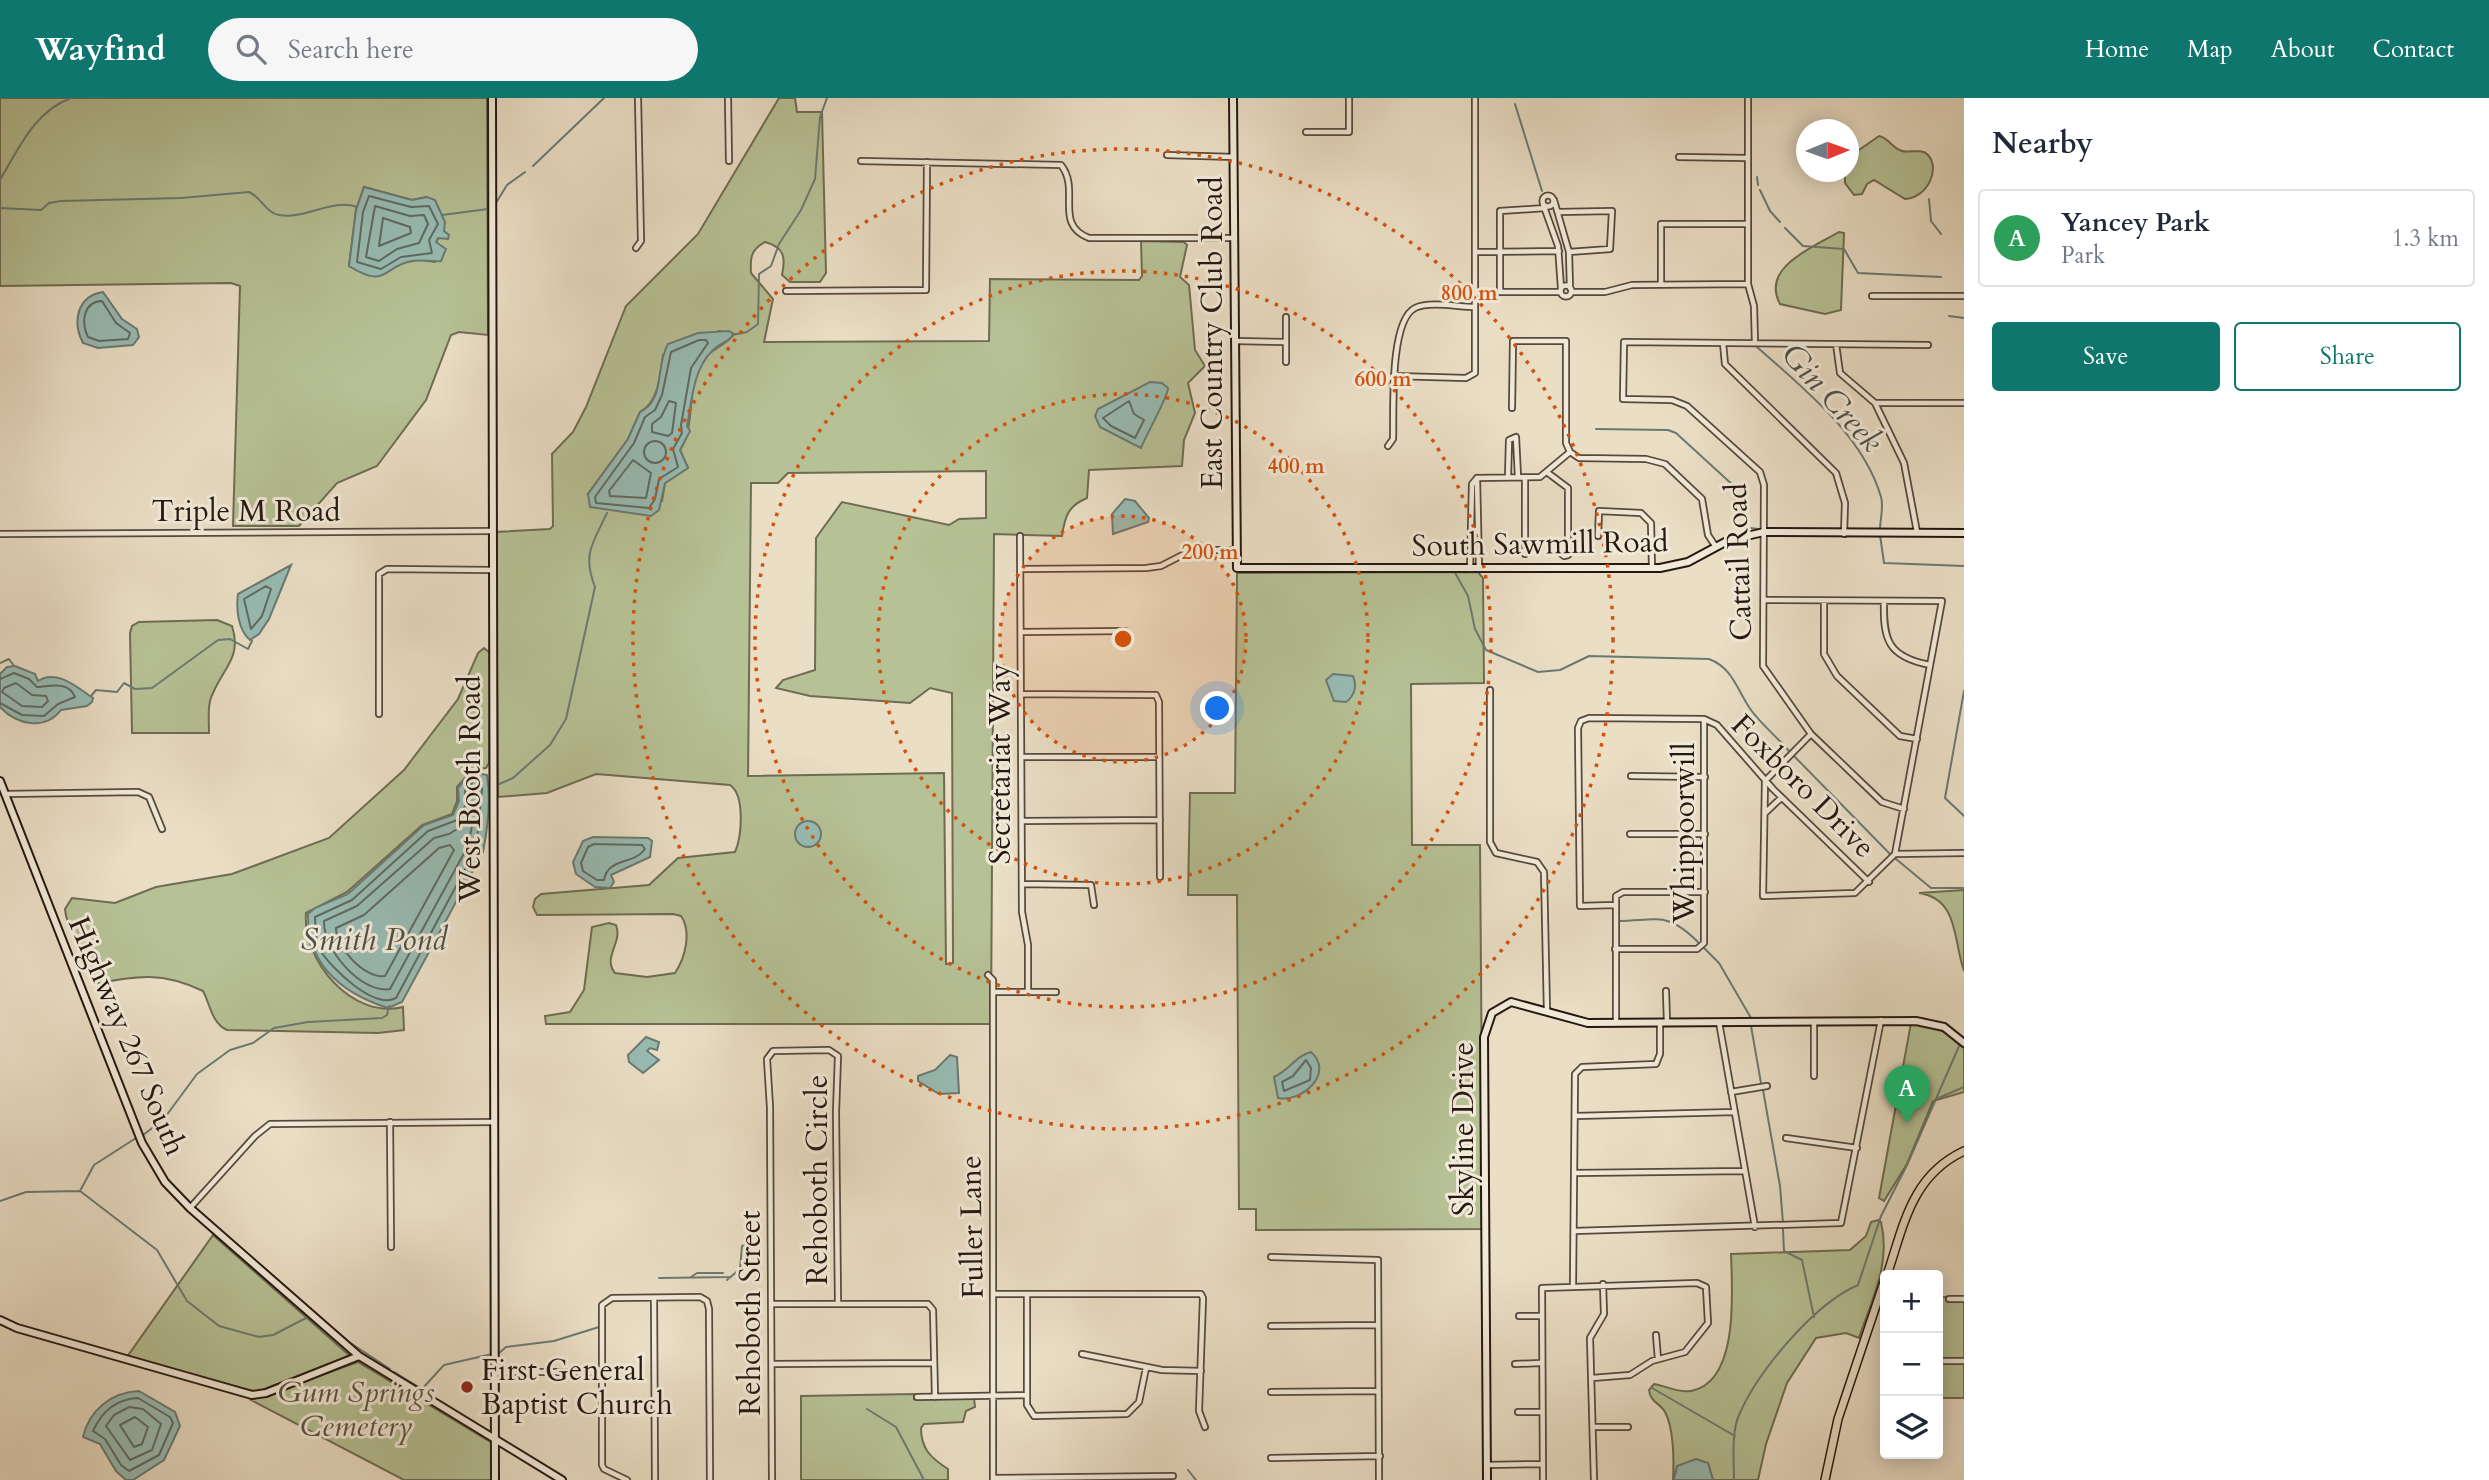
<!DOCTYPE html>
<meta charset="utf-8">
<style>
body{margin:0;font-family:Cardo,serif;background:#f6f6f7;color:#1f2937}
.controls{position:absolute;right:21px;bottom:21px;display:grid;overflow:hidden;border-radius:7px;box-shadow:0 4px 18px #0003}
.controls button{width:63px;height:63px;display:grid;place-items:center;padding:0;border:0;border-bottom:2px solid #e0e1e3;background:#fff;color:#1f2937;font:35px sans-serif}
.compass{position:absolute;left:1796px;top:21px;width:63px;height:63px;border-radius:50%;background:#fff;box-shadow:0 4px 18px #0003;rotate:89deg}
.you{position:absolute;left:1218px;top:611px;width:24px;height:24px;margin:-18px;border:5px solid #fff;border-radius:50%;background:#1a73e8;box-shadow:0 0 0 10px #1a73e833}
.badge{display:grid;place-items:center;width:46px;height:46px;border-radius:50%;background:#0f766e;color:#fff;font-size:23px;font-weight:700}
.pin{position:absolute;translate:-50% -58px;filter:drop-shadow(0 2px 4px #0008)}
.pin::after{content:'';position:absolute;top:37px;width:24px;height:21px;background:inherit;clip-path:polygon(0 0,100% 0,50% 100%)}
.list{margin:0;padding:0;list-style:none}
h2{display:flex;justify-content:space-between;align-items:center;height:91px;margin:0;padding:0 28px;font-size:30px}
h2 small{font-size:23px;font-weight:400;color:#747a83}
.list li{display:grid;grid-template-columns:46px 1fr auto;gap:21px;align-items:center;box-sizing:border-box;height:98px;margin:0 14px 14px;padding:0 14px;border:2px solid #e0e1e3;border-radius:7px}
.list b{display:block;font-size:26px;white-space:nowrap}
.list p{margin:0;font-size:23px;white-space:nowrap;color:#747a83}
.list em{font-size:23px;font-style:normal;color:#747a83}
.actions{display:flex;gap:14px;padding:21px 28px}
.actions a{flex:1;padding:16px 0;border:2px solid #0f766e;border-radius:7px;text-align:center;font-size:24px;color:#0f766e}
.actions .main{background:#0f766e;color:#fff}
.icon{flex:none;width:38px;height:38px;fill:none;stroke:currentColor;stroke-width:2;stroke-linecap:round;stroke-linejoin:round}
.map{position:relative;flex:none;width:1964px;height:1382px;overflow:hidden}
header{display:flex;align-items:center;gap:42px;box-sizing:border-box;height:98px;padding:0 35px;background:#0f766e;color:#fff}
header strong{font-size:33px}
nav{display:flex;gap:38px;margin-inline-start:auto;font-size:24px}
.search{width:490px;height:63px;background:#f6f6f7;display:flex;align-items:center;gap:18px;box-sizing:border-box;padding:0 24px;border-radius:38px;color:#747a83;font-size:26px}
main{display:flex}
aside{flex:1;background:#fff}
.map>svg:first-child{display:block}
.green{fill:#b6c195;stroke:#6e6c53;stroke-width:2;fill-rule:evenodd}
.water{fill:#98bcb4;stroke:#6a7a73;stroke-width:2}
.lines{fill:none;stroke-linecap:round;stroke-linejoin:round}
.shore{stroke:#5f6a62;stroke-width:2}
.stream{stroke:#6a7a73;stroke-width:2}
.street-casing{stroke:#57493e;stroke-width:8}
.secondary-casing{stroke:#261711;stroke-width:10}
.primary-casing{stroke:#261711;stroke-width:10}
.street{stroke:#f1ead9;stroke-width:4.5}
.secondary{stroke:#f1ead9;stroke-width:6}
.primary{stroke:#eadec5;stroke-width:7}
.ring{fill:none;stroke:#d5520c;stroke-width:3.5;stroke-dasharray:3.5 7}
.poi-dot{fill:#8f2418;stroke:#f1ead9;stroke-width:2.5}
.labels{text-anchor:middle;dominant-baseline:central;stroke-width:6;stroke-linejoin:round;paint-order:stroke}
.street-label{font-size:30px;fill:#261711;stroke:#f1ead9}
.poi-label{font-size:30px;fill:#261711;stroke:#f1ead9;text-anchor:start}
.park-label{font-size:30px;font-style:italic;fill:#58523f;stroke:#f1ead9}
.water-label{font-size:32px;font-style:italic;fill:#4e514a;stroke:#f1ead9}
.centre{fill:#d5520c;stroke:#f1ead9;stroke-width:3.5}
.ring-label{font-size:21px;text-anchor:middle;font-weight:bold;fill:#d5520c;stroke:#f1ead9;stroke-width:6;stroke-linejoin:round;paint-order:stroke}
</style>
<header>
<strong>Wayfind</strong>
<div class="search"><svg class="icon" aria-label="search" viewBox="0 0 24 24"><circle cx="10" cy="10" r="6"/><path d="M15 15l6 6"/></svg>Search here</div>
<nav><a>Home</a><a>Map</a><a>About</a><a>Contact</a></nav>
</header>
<main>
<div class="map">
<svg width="1964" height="1382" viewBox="0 0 1964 1382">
<rect width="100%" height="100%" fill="#eadec5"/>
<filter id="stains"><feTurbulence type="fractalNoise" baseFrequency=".00286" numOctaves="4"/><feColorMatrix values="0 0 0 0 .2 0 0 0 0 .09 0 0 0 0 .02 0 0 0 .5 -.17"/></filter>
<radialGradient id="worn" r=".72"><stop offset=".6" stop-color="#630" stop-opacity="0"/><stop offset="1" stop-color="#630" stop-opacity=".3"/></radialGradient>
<!-- green -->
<path class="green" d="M0 0H487L488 237 459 234 451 237 426 302 377 368 337 385 299 428H233L240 188 231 185 0 188ZM364 89 412 102 427 99 444 133 436 144 440 149 435 164C428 163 420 161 412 163 382 167 388 192 349 168L356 112Z
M779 0H795L797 14H822L826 175 820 184H790L782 177C786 159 784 149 765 144 751 151 750 160 751 175L773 201 764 244 989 243 990 181 1139 182 1142 178 1141 143 1184 144 1187 147 1180 179 1189 187 1195 252 1205 268 1188 285 1195 315 1184 342 1182 368 1089 372 1087 400C1068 408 1065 418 1062 438L994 436 991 926H546L545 918 570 914 584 892 592 829 609 825 616 827C623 845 602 859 615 875L647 879 675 875C685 860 692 834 681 818L673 816 537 817 533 809 535 801 541 796 649 787 678 760 735 754C742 738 745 697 730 687L596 676 547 695 498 699 496 434 550 431 553 428 552 356 573 334 586 309 626 208 698 136ZM719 233 734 236C726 248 709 251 701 265 686 291 696 328 680 352L688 370 665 385 662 403 588 396 628 341 640 314C659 304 660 277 663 257ZM986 373V420L959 421 949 427 842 404 816 440 815 572 783 582 776 590 810 598 910 605 930 590 952 595 953 865 946 866 944 675 748 678 751 385H778L788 375Z
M1879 38C1889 40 1892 50 1902 53 1909 55 1922 50 1928 57 1941 71 1927 100 1905 101L1874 82 1867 86 1862 96 1854 97 1845 85V74H1848L1849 59Z
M1839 134 1844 135 1841 212 1825 216 1780 206C1760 169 1814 149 1839 134Z
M1478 474 1483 480 1484 585 1411 586 1412 747H1480L1483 1131 1256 1132V1111H1239L1237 797H1188L1190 695H1235L1237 475Z
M217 522 232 528C242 559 224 569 213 595 207 606 209 622 209 635H132L130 535 132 528 139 524Z
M484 550 490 555 489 665 486 670 472 672 457 689V703L452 716 422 727 347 794 306 815C302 862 352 922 403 909L404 932 378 935 227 932C212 926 210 906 203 893 161 873 137 878 93 886L66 818 65 811 72 800 115 805 156 789 232 776 329 740 404 672 458 601 478 555Z
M1964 792V873C1953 842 1959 801 1919 795Z
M1911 925C1933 929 1950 932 1964 951V994L1933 1003 1907 1066 1884 1103 1879 1100Z
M1878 1122 1881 1124C1891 1166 1872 1201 1859 1240L1846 1235 1816 1240 1787 1285 1766 1346 1758 1382H1713L1708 1365 1674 1374 1673 1382C1674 1364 1674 1330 1665 1314 1660 1305 1650 1304 1649 1292L1654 1286C1666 1288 1679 1295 1691 1293 1740 1284 1732 1191 1731 1156L1850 1152 1866 1138 1871 1124Z
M213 1137 350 1258 257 1294 127 1259Z
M1938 1199H1947L1949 1204H1964V1261L1938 1262Z
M358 1264 492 1345V1382H404L251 1302Z
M1938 1266H1964V1300H1938Z
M914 1296V1301L974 1300 975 1309 966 1313 963 1324 924 1326 921 1330C921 1351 931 1360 948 1371V1382H801V1298Z"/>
<!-- water -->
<path class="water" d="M364 89 412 102 427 99 435 102 445 124 444 133 449 137 448 141 438 140 436 144 446 151 441 163C431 164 421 161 412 163 382 168 388 192 349 168L356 112Z
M103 194 122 221 137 231 139 239 133 247 98 250 83 245C72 224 77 198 103 194Z
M729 233 734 236C728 245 719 245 712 253 693 272 692 302 687 328L690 333 680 352 688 370 665 385 659 412 651 418 590 409 588 396 628 341 640 314C666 302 655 267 668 246L698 235Z
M1150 284 1162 285 1168 290C1168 299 1146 337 1141 350L1100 329 1095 318 1098 311Z
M1125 401 1135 403 1149 420 1148 424 1113 436 1112 416Z
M291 467 269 521 259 536 250 542C238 532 236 511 238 496Z
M15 568 35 576 38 583C57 570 79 591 93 600L92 604 87 608 61 612C45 633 17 627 0 609V576L7 569Z
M1333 576 1353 578C1357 587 1355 598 1346 604L1334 603 1326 582Z
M472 674 487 677C491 702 488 729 483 754L402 904 388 910C342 895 307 867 308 816L315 810 348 796 424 727 453 717 459 703 458 690Z
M795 736a13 13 0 1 1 26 0a13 13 0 1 1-26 0Z
M593 739 648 740 652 743 650 759 611 777 614 784 610 790 595 789 576 776 573 764 583 743Z
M646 939 659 944 657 952 650 950 647 953 659 962 643 975 629 964 628 957Z
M1311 954C1335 975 1302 1005 1278 1000L1274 979C1290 972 1295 958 1311 954Z
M950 957 957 959 959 995 939 996 918 983V978L935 972Z
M139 1293 175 1314 180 1328 164 1362 133 1382H126L116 1373 100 1346 83 1339C89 1312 112 1294 139 1293Z
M1696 1361 1708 1365 1713 1382H1674L1677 1368Z"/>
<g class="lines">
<!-- shore -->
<path class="shore" d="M369 98 411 109 429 108 438 126 429 142 432 155 401 159 381 171 357 164 363 114Z
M375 108 410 118 424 117 428 126 419 145 397 151 379 163 366 159Z
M383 120 410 129 411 135 379 148Z
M102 203 116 225 130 235 128 241 99 243 88 239C81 224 83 204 102 203Z
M699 242H706L708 245 691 270 681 327 682 335 673 351 678 369 659 381 655 401 649 410 596 405 595 399 634 345 645 319 655 312 662 297 671 254Z
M669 303 676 305 672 335 668 338 652 334V326L661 319Z
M1129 303 1134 316 1144 322 1135 340 1111 328 1103 320Z
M644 354a11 11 0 1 1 22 0a11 11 0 1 1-22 0Z
M633 362 651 375 646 400 610 398 609 393Z
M266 488 271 491 262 518 251 531 244 501Z
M0 581 14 575 29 581 37 589C50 588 69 583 75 599L58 606 44 618 22 617 0 605
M16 585 32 597 46 598 48 603 42 609 22 608 2 594 4 590Z
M475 681 480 682 482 691 476 751 396 900C374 912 331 870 320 852 316 843 315 829 315 819L352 802 428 733 457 722 466 706 465 693Z
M467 725 472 728 468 748 390 891C361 896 323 851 324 823L357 808 434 740 449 736Z
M594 746 642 747 645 751C634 767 608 759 604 782H597L583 773 581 765 588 749Z
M450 747 454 752 385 878C364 881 336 849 336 830L364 817 439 750Z
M1306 962 1311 970 1310 982 1284 993 1282 984 1293 978Z
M138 1300 170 1319 173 1325 159 1357 129 1373 121 1367 105 1341 93 1333C102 1313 116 1301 138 1300Z
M129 1309 143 1311 161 1326 152 1352 130 1362 106 1328 114 1317Z
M135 1319 148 1329 142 1346 134 1349 120 1327Z"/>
<!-- stream -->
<path class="stream" d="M1515 6 1542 93
M533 68 604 0
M1757 79 1758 87
M0 82C19 50 35 13 71 0
M1760 92 1770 113 1780 124
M1929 101 1931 123 1941 136
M496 105 507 87 525 74
M0 110 41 112 49 105 61 103 181 100 249 94C261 99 266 115 279 117 304 122 333 100 357 109
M442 117 488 111
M1785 130 1803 148 1844 151 1858 175 1941 179
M1949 218 1964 220
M732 237 747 234 758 226 759 176 771 168 779 146 801 112 815 81 820 19 827 0
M1757 249C1803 290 1863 337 1881 399 1884 409 1880 421 1880 432
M1596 331 1668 332 1676 335 1735 389V428L1758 431
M1784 431H1841
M1849 431H1879
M1880 437 1884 465 1964 468
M1454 473 1468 498 1475 531 1486 552 1538 574 1560 572 1589 558 1709 561C1733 570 1737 592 1751 612 1761 626 1777 639 1789 653
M0 565 9 561 14 568
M1964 593 1945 700 1964 718
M91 598 96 592 117 594 124 585 135 591 152 590 218 542 230 541 248 551 252 543
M1794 658 1891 757
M497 687 513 680 550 647 566 621 595 489C582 456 593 445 607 415
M1896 761 1931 790H1964
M1619 823C1661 822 1668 814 1699 845
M1704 850 1719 865 1751 920
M1751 928 1761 985
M1763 992 1780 1088 1783 1125
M1936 1001 1964 989
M143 1037 163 1022 197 976 230 952 253 945 274 930 308 924 382 920 387 917 389 908
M80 1093 157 1152 187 1203 219 1228 259 1239 273 1237 308 1219
M0 1103 26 1094 80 1093 94 1067 136 1040
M1783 1131 1784 1153 1802 1162 1814 1219
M691 1179 697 1175H723
M659 1180 731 1179
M727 1182 740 1171 742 1148 747 1147
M312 1215 346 1241
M349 1244 390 1271
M498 1256 506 1249 554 1243 599 1229
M394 1274 422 1291 444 1267 492 1256
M1652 1290 1735 1338
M867 1311 896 1329 924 1382
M1188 1372 1196 1382
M1734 1382C1734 1363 1731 1335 1739 1317 1758 1273 1814 1206 1858 1187L1881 1118 1907 1067 1960 946"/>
<!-- street casing -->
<g class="street-casing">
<path id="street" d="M728 0 729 63
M1748 0V186L1754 208 1755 245
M1306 34H1349V0
M1167 57 1234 59
M1679 59 1747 60
M861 63 1061 67C1081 92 1053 126 1089 140H1234
M1542.5 103a5.5 5.5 0 1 1 11 0a5.5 5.5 0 1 1-11 0Z
M1554 102 1569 154 1570 190
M1543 106 1558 148 1561 190
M1545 110 1500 113V194H1560
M1558 114 1612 113 1610 151 1569 154
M636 150 641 143 638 0
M1477 154 1559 153
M1661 186V126H1747
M1560.5 193a5.5 5.5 0 1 1 11 0a5.5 5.5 0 1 1-11 0Z
M786 193 926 192 927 64
M1571 194H1605L1632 187 1748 186
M1872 198H1964
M1235 243 1286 244
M1723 245 1725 266 1836 375 1845 405 1844 436
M1836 246 1840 275 1875 305 1904 365 1917 434
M1286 264V219
M1395 278 1466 280 1475 275V0
M1875 305H1964
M1512 310 1513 243H1566V345L1570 354 1579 360 1646 361 1665 366 1702 401 1708 437 1716 449
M1388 348 1393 341C1394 315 1389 223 1415 210 1430 203 1459 209 1475 209
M1548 375 1568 390V457L1564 458 1558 453
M1508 379 1509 342 1516 339 1518 379
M1477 380 1540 379 1570 354
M0 436 492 433
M1020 438 1022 814 1028 847V894
M1598 438 1599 413 1641 415 1651 425 1652 470
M1525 456V380
M1021 471 1146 470 1161 468 1192 452H1236
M1470 471 1472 386 1477 380 1479 470
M1764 502 1942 503 1895 756 1855 795 1763 798 1765 683 1811 636
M1824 503V556L1837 578 1900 638 1917 641
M1884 503C1883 542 1888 559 1930 567
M1021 534 1125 533
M1490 592V744L1496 755 1537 764 1544 774 1547 913
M1021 596 1156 597 1159 604 1160 779
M379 616V476L387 471 492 472
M1021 659H1159
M1631 678 1705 679
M5 696 138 694 149 699 162 731
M1904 711 1882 704 1811 636 1763 568 1764 387 1760 374 1687 308 1672 302 1623 301 1624 244 1928 247
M1765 715 1781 700
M1022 723 1160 722
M1630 736H1705
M1895 756 1964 755
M1022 786 1091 787 1094 807
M1614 807 1580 808 1578 630 1581 623 1589 620 1704 621 1717 627 1773 691 1869 784
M1615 851H1697L1704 845V621
M988 877 993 882V1382
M1666 893 1667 924
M993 894H1056
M1814 923V978
M1616 924V798L1623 794H1705
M1719 924 1755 1129
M1731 994 1767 988
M1575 1018 1735 1014
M390 1024 391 1149
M1786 1040 1857 1050
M1574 1075 1745 1073
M190 1110 255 1038 270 1026 494 1024
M1574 1133 1841 1125 1881 922
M1271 1159 1378 1162 1379 1382
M1573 1186 1575 976 1582 969 1656 966 1660 956V924
M994 1196H1201L1203 1200 1199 1313 1205 1329
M1027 1196V1307L1034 1318 1127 1316 1139 1304 1146 1270
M654 1200 655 1382
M1949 1201H1964
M771 1206H928L933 1212 935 1299
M1519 1218H1540
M1271 1228 1378 1227
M1656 1237 1658 1261
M1082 1256 1162 1272 1201 1273
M1938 1263H1964
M772 1266 934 1265
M1515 1266 1540 1265
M495 1274H601
M1271 1294 1378 1293
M917 1299 1026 1297
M1518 1314H1541
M1593 1329H1628
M1271 1360 1380 1358
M1487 1367 1542 1366
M993 1380 1173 1378
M627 1382 604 1371 602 1367V1207L612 1200 700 1199 707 1203 709 1211 710 1382
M772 1382 770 1009 767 961 773 953 829 952 838 958 836 1014 838 1205
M1543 1382 1542 1190 1697 1185 1706 1189 1708 1225 1685 1254 1652 1263 1630 1277 1592 1280
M1594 1382 1590 1240 1604 1216 1603 1186"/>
</g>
<!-- secondary casing -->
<g class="secondary-casing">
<path id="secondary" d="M492 0 495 1382
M1233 0 1237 470H1660L1688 464 1729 442 1764 434 1964 435
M0 683 142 1045 165 1084 190 1110 359 1258 562 1382
M0 1222 17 1230 252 1297 266 1295 359 1258
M1487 1382 1484 939 1492 915 1511 904 1588 925 1916 923 1944 929 1964 945"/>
</g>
<!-- primary casing -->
<g class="primary-casing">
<path id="primary" d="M1887 1177C1904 1127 1911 1078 1964 1053
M1825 1382 1838 1321 1885 1181"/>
</g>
<!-- street -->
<use href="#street" class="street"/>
<!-- secondary -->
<use href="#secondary" class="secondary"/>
<!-- primary -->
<use href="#primary" class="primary"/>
</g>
<!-- distance rings -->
<circle cx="1123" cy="541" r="123" fill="#d5520c" fill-opacity=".12"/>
<g class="ring">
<circle cx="1123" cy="541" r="123"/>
<circle cx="1123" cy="541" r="245"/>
<circle cx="1123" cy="541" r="368"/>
<circle cx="1123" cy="541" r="490"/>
</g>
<!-- markers -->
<circle class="poi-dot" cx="467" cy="1289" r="7"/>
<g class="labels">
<!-- street labels -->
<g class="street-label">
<text transform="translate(1212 235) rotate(-90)">East Country Club Road</text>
<text x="246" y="413">Triple M Road</text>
<text transform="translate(1540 446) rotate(-1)">South Sawmill Road</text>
<text transform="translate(1739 464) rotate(-92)">Cattail Road</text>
<text transform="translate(1000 666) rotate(-90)">Secretariat Way</text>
<text transform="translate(1803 688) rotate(45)">Foxboro Drive</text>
<text transform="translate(470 691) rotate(-90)">West Booth Road</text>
<text transform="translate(1684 735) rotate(-90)">Whippoorwill</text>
<text transform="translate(127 938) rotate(67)">Highway 267 South</text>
<text transform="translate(1463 1031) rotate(-90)">Skyline Drive</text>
<text transform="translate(817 1082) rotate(-90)">Rehoboth Circle</text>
<text transform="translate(972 1129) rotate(-91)">Fuller Lane</text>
<text transform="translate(750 1215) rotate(-90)">Rehoboth Street</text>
</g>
<!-- poi labels -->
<g class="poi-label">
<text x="481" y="1272">First General<tspan x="481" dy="34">Baptist Church</tspan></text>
</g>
<!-- park labels -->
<g class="park-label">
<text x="356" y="1294">Gum Springs<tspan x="356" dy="34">Cemetery</tspan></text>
</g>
<!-- water labels -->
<g class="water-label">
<text transform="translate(1832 300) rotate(48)">Gin Creek</text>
<text x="374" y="842">Smith Pond</text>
</g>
</g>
<circle cx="1123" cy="541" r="10" class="centre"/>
<g class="ring-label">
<text x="1469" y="202">800 m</text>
<text x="1383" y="288">600 m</text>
<text x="1296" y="375">400 m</text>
<text x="1210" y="461">200 m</text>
</g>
<rect width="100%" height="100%" filter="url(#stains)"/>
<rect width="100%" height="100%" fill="url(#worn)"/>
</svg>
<div class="controls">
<button>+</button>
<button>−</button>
<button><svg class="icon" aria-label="layers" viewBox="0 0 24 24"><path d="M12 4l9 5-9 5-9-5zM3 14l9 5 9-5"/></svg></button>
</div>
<svg class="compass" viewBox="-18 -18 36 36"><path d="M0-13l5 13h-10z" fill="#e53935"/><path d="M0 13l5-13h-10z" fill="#747a83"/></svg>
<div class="you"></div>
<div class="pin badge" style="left:1907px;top:1025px;background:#2e9e5b">A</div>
</div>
<aside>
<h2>Nearby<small></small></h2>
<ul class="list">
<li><span class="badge" style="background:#2e9e5b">A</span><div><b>Yancey Park</b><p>Park</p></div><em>1.3 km</em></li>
</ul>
<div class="actions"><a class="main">Save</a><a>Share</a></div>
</aside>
</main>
